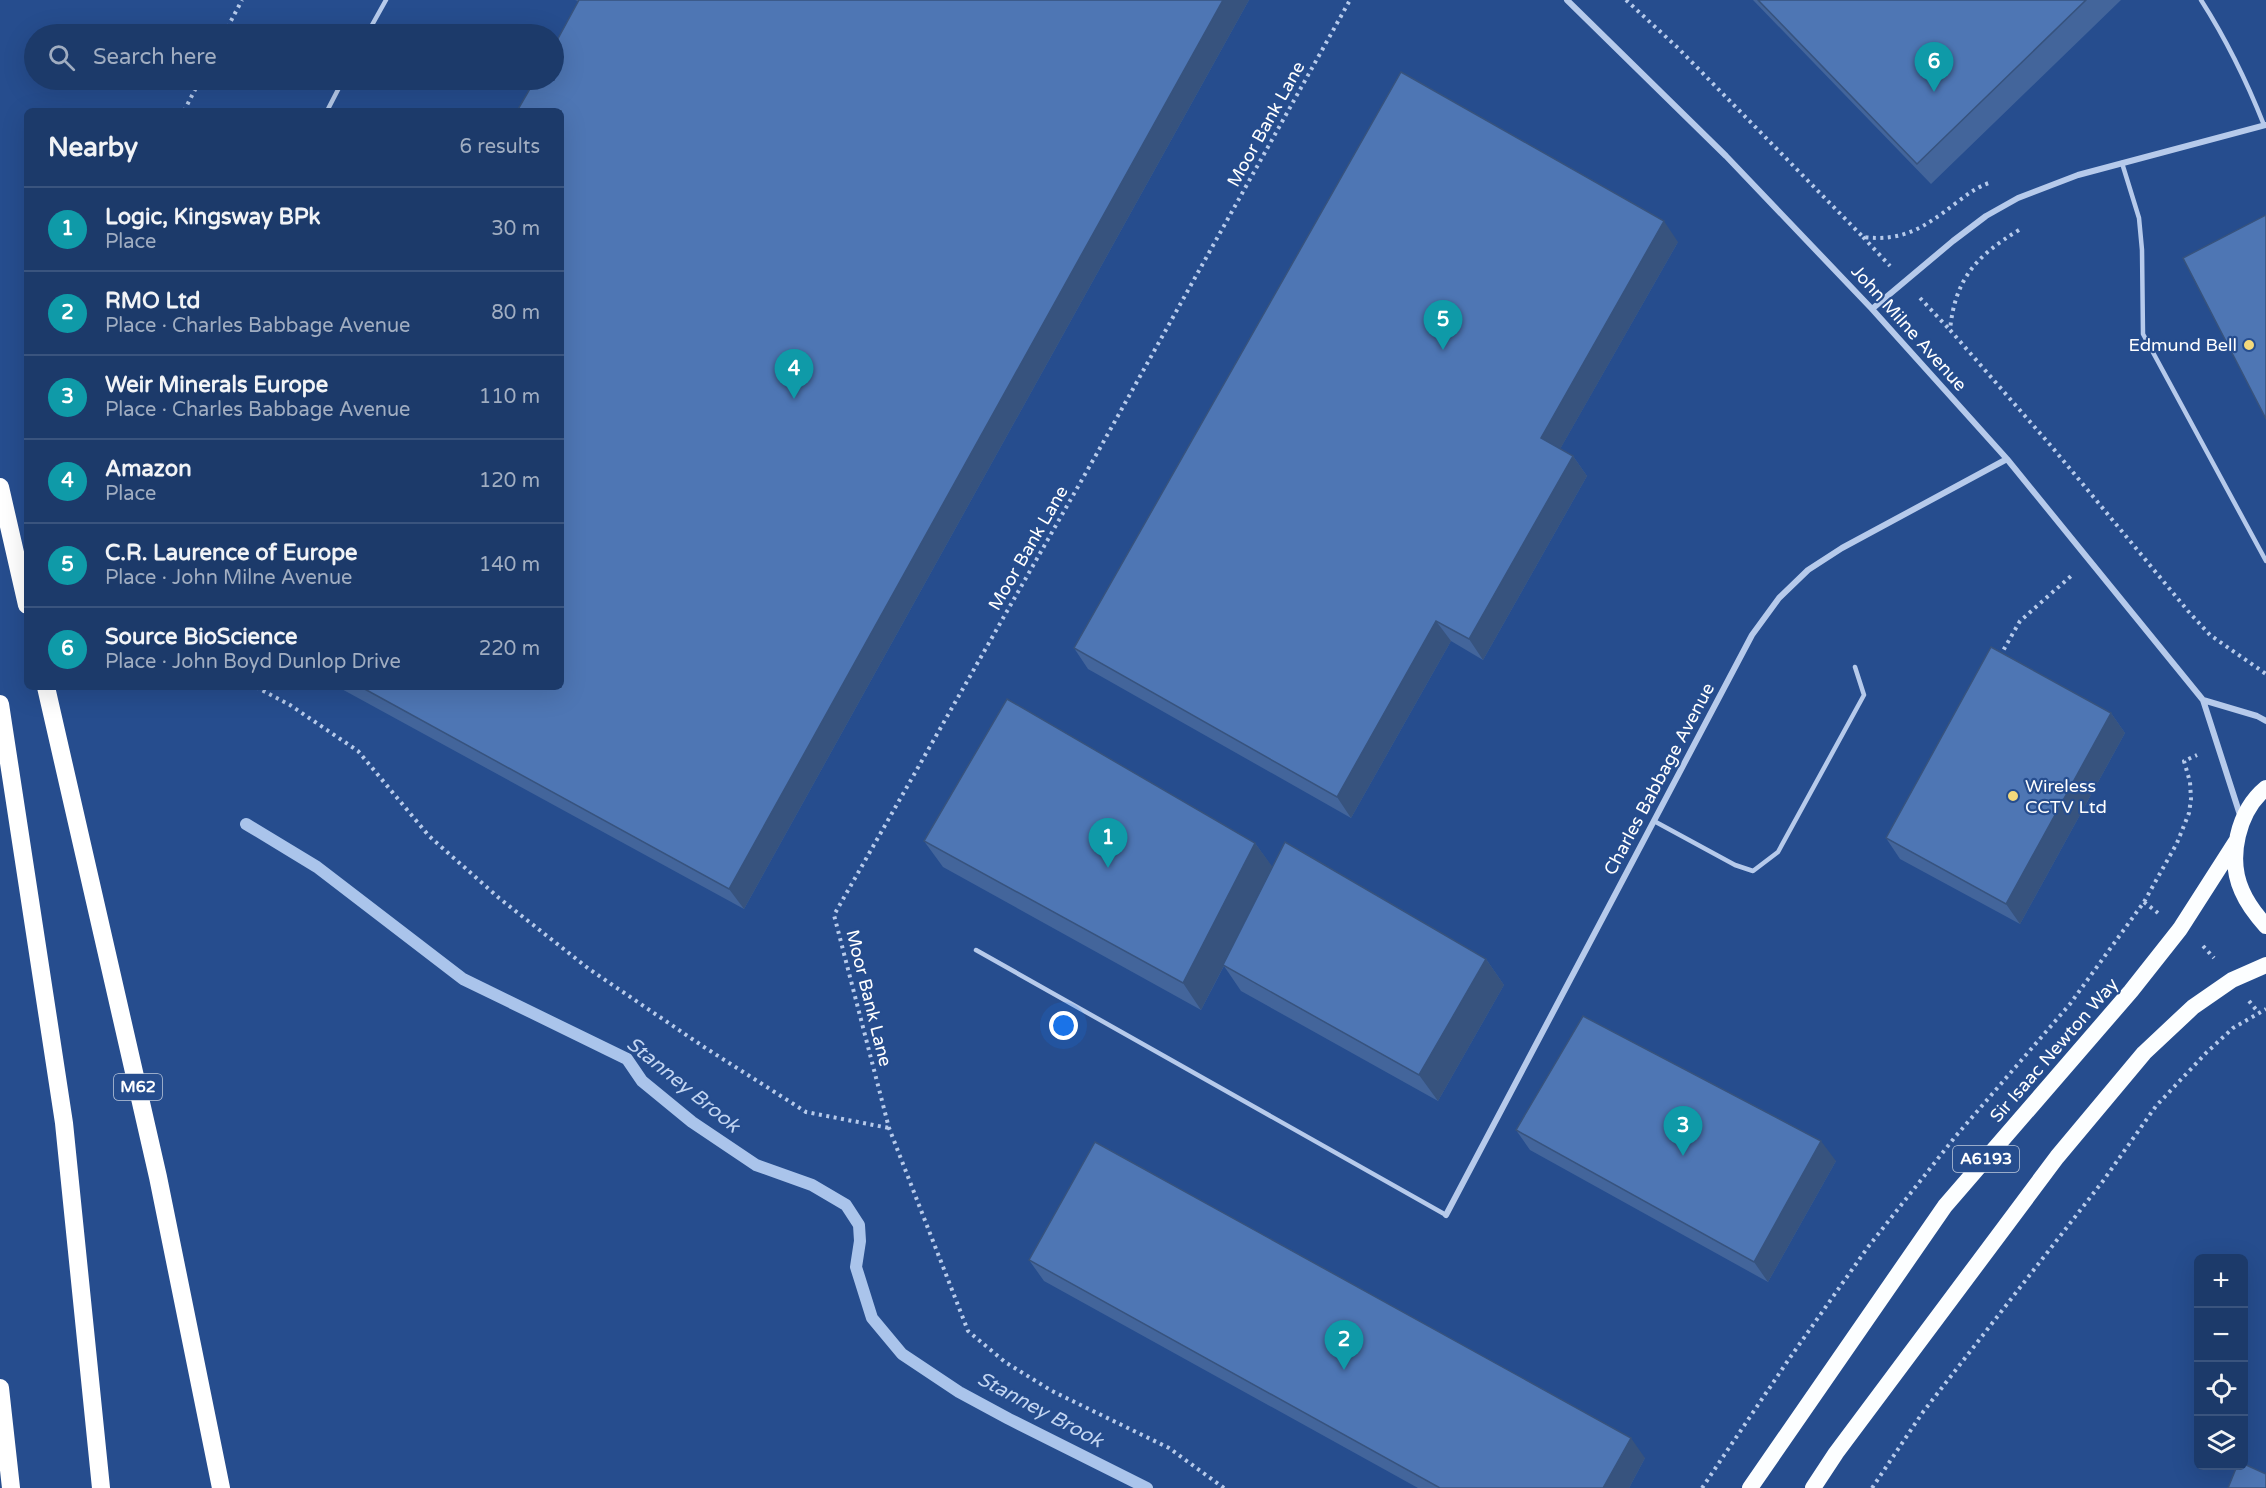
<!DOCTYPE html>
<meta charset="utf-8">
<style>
body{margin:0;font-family:"Varela Round",sans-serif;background:#254170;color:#f1f3f6}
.controls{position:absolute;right:18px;bottom:18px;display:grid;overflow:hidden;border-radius:9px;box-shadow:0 6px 24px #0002}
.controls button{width:54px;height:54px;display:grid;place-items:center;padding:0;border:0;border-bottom:2px solid #3a547e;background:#1c3a6a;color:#f1f3f6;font:30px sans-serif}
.you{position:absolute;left:1064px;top:1026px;width:21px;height:21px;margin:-15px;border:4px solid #fff;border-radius:50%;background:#1a73e8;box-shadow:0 0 0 9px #1a73e833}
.badge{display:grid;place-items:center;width:39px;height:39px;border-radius:50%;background:#e797bd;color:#fff;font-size:20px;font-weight:700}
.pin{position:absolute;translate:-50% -50px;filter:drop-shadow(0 2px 3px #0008)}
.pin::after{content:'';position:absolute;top:32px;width:21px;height:18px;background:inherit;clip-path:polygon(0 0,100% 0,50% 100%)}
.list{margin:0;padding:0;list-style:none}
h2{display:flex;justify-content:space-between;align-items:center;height:78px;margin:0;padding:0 24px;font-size:26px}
h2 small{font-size:20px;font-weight:400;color:#a0adc1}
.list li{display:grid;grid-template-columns:39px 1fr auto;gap:18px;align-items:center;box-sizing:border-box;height:84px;padding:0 24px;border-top:2px solid #3a547e}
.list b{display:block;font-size:22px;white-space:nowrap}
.list p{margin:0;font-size:20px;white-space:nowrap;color:#a0adc1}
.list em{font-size:20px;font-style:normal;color:#a0adc1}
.icon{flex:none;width:33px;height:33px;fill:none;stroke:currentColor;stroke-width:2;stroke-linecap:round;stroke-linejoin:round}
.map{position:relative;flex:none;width:2266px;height:1488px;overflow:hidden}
.search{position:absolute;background:#1c3a6a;box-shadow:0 6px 24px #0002;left:24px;top:24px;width:540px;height:66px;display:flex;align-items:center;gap:15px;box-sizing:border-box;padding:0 21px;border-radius:33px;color:#a0adc1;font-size:22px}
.panel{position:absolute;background:#1c3a6a;box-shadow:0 6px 24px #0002;left:24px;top:108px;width:540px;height:582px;border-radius:9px}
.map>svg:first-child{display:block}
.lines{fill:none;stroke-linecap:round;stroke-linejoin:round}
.stream{stroke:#aac4eb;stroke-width:12}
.path{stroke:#b6caeb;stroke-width:4;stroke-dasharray:3 4.5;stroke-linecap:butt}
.service{stroke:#b6caeb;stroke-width:4.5}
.minor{stroke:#b6caeb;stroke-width:6}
.trunk{stroke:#fcfeff;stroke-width:16}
.motorway{stroke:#fff;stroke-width:18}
.wall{fill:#43659b}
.shaded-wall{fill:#37537e}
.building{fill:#4e76b4;stroke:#37537e;stroke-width:1.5}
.poi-dot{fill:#f4d97b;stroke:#264d8e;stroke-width:2}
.labels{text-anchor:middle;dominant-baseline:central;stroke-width:4.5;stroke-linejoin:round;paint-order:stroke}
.shield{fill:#264d8e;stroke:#becadd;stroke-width:1.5}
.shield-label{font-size:16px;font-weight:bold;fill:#fff}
.street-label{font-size:18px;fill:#fff;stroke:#264d8e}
.poi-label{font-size:18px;fill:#fff;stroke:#264d8e;text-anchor:end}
.water-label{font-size:20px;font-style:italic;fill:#c2d5f2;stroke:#264d8e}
</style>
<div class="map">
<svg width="2266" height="1488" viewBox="0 0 2266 1488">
<rect width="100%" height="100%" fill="#264d8e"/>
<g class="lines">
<!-- stream -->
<path class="stream" d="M246 824 317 867 463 979 627 1059 642 1081 692 1122 756 1165 812 1185 846 1205 859 1225 860 1241 856 1267 872 1318 902 1354 959 1392 1009 1419 1147 1488"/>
<!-- path -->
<path class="path" d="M1626 0 1678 48 1863 237C1903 242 1925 227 1956 203 1968 194 1978 186 1992 182
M224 34 242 0
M184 111 200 80
M2019 230C1976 256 1955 279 1950 330L2052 447 2188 611 2210 635 2266 674
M1863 237 1890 266
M1920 298 1950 330
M2000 656 2020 621 2071 576
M256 687 290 705 358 751 429 836 499 898 589 969 704 1047 806 1112 889 1128
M2144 902 2158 913
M2203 946 2214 958
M2249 1001 2258 1012
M1224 1488 1169 1448 1052 1391 1005 1362 968 1331 889 1128 834 915 1100 448 1350 0
M1702 1488 1789 1359 1868 1247 1955 1137 2070 1004 2144 902 2177 843 2189 813 2191 799 2190 782 2184 761 2197 755
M1872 1488 1923 1412 2103 1181 2156 1106 2206 1053 2233 1028 2266 1009"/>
<!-- service -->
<path class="service" d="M2201 0C2226 39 2247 82 2264 125
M367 34 386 0
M327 111 343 80
M2122 163 2139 218 2142 250 2143 334 2266 561
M1654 821 1735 865 1753 871 1778 852 1864 695 1855 667
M976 950 1446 1215"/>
<!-- minor -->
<path class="minor" d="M1567 0 1726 156 1872 309 2007 459 2203 700 2241 818
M1872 309 1953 241 1986 216 2018 198 2078 175 2266 125
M2203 700 2257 716 2266 721
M1446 1215 1752 635 1779 598 1808 570 1842 548 2007 459"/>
<!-- trunk -->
<path class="trunk" d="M2266 788C2238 811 2227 858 2242 891 2248 905 2256 915 2266 926
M1750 1488 1945 1206 2131 991 2180 929 2237 840
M1813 1488 1836 1453 2057 1157 2144 1053 2193 1007 2232 980 2266 965"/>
<!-- motorway -->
<path class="motorway" d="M0 487 27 605
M46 687 158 1177 221 1488
M0 704 64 1123 101 1488
M0 1388 11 1488"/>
</g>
<!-- wall -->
<path class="wall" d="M575 0H1249L744 909 338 687H561L578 1Z
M1753 0H2121L1931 184Z
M1678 242 1560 449 1573 456 1587 476 1483 660 1451 641 1351 818 1088 669 1074 648Z
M2111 713 2125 733 2020 924 1900 859 1886 838Z
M924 841 1255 843 1272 867 1486 959 1504 985 1438 1101 1241 991 1224 966 1201 1010 943 867Z
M1516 1130 1836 1161 1768 1282 1530 1150Z
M1029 1260 1645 1458 1629 1488H1418L1044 1281Z"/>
<!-- shaded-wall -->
<path class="shaded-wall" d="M1223 0H1249L744 909 729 889Z
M1664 221 1678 242 1555 458 1541 438Z
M1573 456 1587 476 1483 660 1469 639Z
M1436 621 1451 641 1351 818 1337 797Z
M2111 713 2125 733 2020 924 2006 904Z
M1255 843 1274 869 1201 1010 1183 983Z
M1486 959 1504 985 1438 1101 1419 1075Z
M1821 1141 1836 1161 1768 1282 1754 1262Z
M1631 1438 1645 1458 1629 1488H1603Z"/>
<!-- building -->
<path class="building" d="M579 0H1223L729 889 361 687H561V111H517L535 80H554V46Z
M1758 0H2086L1917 164Z
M1401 72 1664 221 1541 438 1573 456 1469 639 1436 621 1337 797 1074 648Z
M2266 215V419L2183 258Z
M1991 647 2111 713 2006 904 1886 838Z
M1007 699 1255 843 1183 983 924 841Z
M1285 842 1486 959 1419 1075 1223 965Z
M1583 1016 1821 1141 1754 1262 1516 1130Z
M1095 1142 1631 1438 1603 1488H1440L1029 1260Z
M2244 1464 2266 1474V1488H2228L2237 1466H2244Z"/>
<!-- markers -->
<g class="poi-dot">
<circle cx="2249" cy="345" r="6"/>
<circle cx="2013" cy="796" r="6"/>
</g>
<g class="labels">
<!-- shield labels -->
<g class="shield">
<rect x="114" y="1074" width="48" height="26" rx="4.5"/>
<rect x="1953" y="1146" width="66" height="26" rx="4.5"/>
</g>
<g class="shield-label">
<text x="138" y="1087">M62</text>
<text x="1986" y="1159">A6193</text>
</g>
<!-- street labels -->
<g class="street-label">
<text transform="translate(1266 124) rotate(-61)">Moor Bank Lane</text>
<text transform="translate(1909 328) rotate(48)">John Milne Avenue</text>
<text transform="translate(1028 548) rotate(-60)">Moor Bank Lane</text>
<text transform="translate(1659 779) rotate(-62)">Charles Babbage Avenue</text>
<text transform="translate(869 998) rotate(76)">Moor Bank Lane</text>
<text transform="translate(2054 1050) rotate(-49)">Sir Isaac Newton Way</text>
</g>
<!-- poi labels -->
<g class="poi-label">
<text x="2237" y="345">Edmund Bell</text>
<text x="2025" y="786" text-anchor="start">Wireless<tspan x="2025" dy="21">CCTV Ltd</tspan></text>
</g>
<!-- water labels -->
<g class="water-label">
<text transform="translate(683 1085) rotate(39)">Stanney Brook</text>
<text transform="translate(1040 1410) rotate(28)">Stanney Brook</text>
</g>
</g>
</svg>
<div class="controls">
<button>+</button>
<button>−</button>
<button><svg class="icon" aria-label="locate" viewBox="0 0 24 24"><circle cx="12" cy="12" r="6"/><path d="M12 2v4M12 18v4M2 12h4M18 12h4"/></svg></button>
<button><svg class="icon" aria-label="layers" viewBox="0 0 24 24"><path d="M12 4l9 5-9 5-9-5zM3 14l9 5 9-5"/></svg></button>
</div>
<div class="you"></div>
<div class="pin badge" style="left:1108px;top:868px;background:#0f9aa8">1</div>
<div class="pin badge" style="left:1344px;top:1370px;background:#0f9aa8">2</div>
<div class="pin badge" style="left:1683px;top:1156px;background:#0f9aa8">3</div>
<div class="pin badge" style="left:794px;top:399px;background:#0f9aa8">4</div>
<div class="pin badge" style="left:1443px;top:350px;background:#0f9aa8">5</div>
<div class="pin badge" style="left:1934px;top:92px;background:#0f9aa8">6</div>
<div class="search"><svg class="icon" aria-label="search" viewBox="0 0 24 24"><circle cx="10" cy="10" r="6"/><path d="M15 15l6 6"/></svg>Search here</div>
<section class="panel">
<h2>Nearby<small>6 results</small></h2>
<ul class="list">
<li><span class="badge" style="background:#0f9aa8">1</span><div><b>Logic, Kingsway BPk</b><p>Place</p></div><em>30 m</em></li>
<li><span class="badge" style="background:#0f9aa8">2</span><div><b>RMO Ltd</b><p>Place · Charles Babbage Avenue</p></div><em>80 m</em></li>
<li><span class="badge" style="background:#0f9aa8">3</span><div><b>Weir Minerals Europe</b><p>Place · Charles Babbage Avenue</p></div><em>110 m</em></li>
<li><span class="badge" style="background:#0f9aa8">4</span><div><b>Amazon</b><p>Place</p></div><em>120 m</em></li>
<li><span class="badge" style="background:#0f9aa8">5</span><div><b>C.R. Laurence of Europe</b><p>Place · John Milne Avenue</p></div><em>140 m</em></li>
<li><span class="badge" style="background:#0f9aa8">6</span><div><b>Source BioScience</b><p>Place · John Boyd Dunlop Drive</p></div><em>220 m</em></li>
</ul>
</section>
</div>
